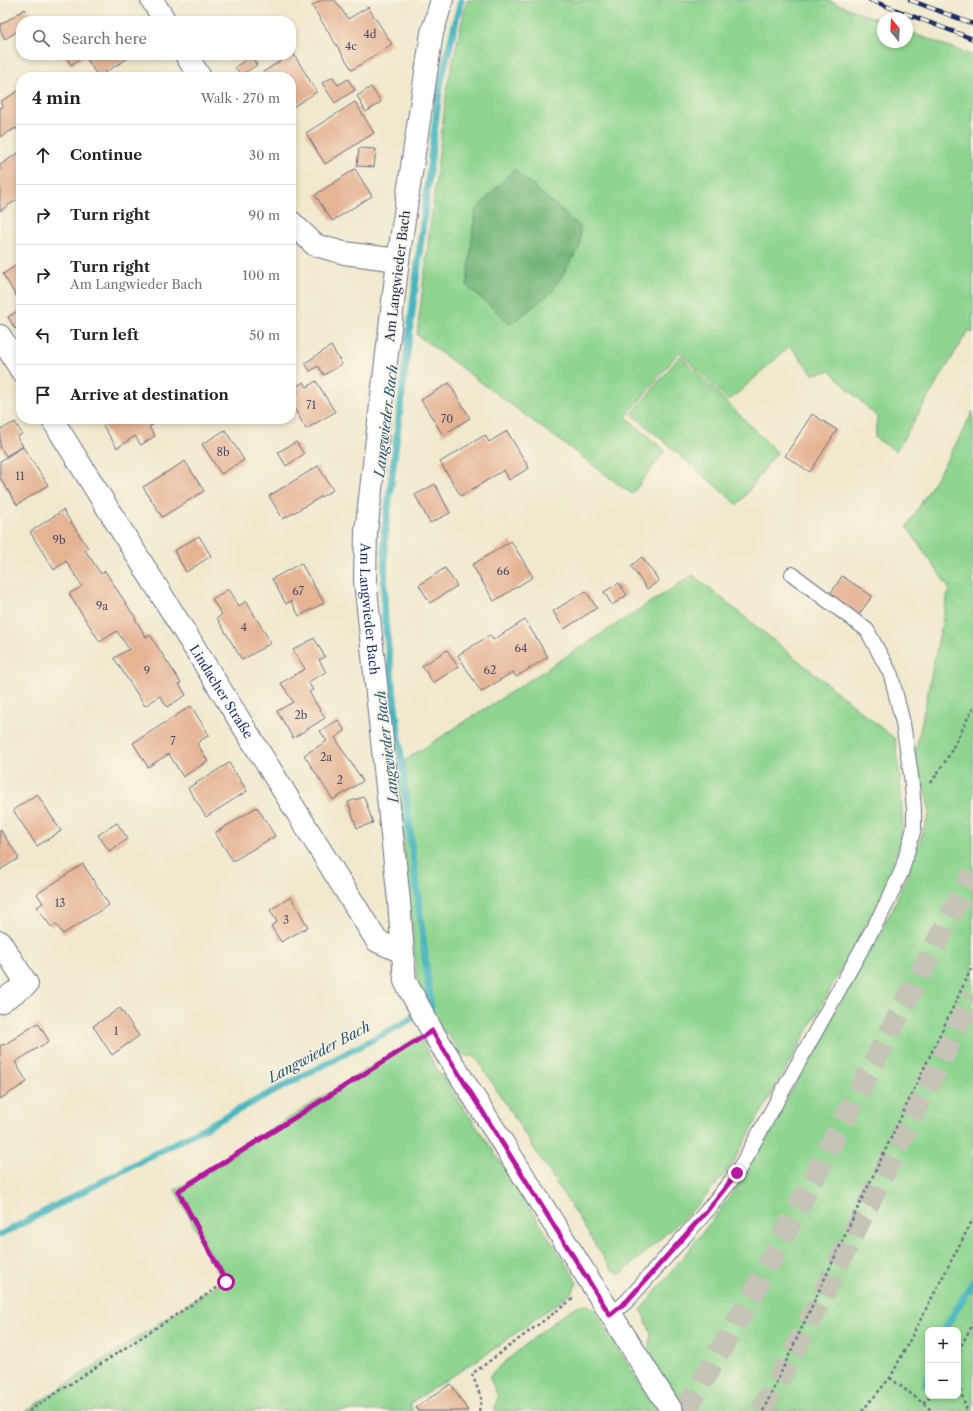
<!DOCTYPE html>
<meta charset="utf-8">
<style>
body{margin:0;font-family:"Libre Caslon Text",serif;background:#f6f6f6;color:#222}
.controls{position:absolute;right:12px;bottom:12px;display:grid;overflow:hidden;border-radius:8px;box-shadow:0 2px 6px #0003}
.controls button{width:36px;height:36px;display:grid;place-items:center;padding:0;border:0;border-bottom:1px solid #e0e0e0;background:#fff;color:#222;font:20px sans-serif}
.compass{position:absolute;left:877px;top:12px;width:36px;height:36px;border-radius:50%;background:#fff;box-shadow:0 2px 6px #0003;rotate:342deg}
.stop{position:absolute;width:12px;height:12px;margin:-9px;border:3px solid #b5179e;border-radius:50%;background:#fff}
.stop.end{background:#b5179e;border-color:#fff;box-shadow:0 1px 4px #0008}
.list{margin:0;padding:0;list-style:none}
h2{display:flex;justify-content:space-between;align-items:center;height:52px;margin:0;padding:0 16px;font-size:17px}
h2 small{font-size:13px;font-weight:400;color:#767676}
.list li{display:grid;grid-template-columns:26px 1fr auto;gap:12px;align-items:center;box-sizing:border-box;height:60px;padding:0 16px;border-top:1px solid #e0e0e0}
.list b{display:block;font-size:15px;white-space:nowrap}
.list p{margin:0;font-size:13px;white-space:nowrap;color:#767676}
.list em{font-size:13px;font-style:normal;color:#767676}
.icon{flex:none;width:22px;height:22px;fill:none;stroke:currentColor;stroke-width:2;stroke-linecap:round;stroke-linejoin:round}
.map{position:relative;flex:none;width:973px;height:1411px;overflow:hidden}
.search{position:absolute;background:#fff;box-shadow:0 2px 6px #0003;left:16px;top:16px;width:280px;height:44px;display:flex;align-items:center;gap:10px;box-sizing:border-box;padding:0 14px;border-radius:16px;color:#767676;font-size:15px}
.panel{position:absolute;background:#fff;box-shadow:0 2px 6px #0003;left:16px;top:72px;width:280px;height:352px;border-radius:16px}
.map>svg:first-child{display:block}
.green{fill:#8fd590;stroke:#558277;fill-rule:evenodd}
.forest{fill:#73b67a;stroke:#47726c}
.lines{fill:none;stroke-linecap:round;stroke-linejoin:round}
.stream{stroke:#47b6bf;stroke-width:7}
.building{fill:#e5b494}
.motorway-tunnel{stroke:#c5c4b7;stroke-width:22;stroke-dasharray:22 11;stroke-linecap:butt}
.service-casing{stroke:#667085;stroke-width:16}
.minor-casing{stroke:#667085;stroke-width:24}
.path{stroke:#667085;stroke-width:2.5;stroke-dasharray:3 3;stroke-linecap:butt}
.service{stroke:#fff;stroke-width:14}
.minor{stroke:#fff;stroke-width:22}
.rail-casing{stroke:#1b2f5e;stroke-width:4.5}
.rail{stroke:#fcf5e5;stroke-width:3;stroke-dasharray:9;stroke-linecap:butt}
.route{stroke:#b5179e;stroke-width:5}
.labels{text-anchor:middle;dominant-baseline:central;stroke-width:3;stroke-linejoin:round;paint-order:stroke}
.number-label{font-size:11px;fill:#4e506c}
.street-label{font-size:13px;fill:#1b2f5e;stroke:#fcf5e5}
.water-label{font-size:14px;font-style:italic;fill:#28587b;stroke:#fcf5e5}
</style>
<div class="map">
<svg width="973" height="1411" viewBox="0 0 973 1411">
<rect width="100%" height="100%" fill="#fcf5e5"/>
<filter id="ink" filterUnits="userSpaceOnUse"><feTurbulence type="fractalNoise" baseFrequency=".025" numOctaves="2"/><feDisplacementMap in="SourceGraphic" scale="8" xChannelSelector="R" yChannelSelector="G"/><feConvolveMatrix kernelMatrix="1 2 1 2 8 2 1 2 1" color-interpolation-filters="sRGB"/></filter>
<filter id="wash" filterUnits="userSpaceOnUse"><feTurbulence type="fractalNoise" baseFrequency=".012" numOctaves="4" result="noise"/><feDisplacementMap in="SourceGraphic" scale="16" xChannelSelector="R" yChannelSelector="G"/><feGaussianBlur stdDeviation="0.9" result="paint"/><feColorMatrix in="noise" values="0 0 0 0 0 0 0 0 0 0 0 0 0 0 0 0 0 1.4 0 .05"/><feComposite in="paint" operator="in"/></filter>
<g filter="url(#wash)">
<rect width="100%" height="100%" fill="#f0e9cd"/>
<!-- green -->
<path class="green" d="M467 0H827L883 22V42H907V31L973 56V333L968 331 896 451 875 438 877 417 830 371 813 374 790 346 729 401 679 352 626 417 665 451 632 494 417 335 447 87Z
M680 356 777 452 738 505 632 414Z
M973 411V1411H494L498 1397 489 1376C502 1365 572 1302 585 1304 591 1306 594 1310 597 1314L645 1392 651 1332 641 1310 714 1218 742 1179 893 908 908 873 930 812 915 755 949 588 907 527 954 448ZM928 1330H958V1396H928Z
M693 575 895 739 900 778 903 827 893 867 879 901 818 1012 730 1168 698 1205 621 1274 611 1269 477 1059 473 1057 463 1055 447 1034 438 1027 419 999 396 766Z
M419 1036 436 1068 490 1146 572 1273 577 1284 570 1294 491 1351 409 1404 413 1411H26L223 1281 175 1190Z"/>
<!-- forest -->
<path class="forest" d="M514 169 580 227V246L553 291 511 324 467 286 475 211Z"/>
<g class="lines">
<!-- stream -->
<path class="stream" d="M0 1235 404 1023 431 1007 384 613 385 532 440 85 461 0
M944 1330 973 1282
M926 1384 928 1377"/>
</g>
<g id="blocks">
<!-- building -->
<path class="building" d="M321 0H335L348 19 368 7 392 44 352 70 312 6Z
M25 9 33 21H21V29L5 39 0 30V25Z
M293 53 317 92 291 108V77H257V76Z
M64 55H133L98 77 85 56 71 65Z
M251 56 257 65 241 75 235 67Z
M333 77 338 85 348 79 355 90 335 103 322 83Z
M371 87 381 102 366 112 357 96Z
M18 91 21 95V129L18 131 16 128 0 137V108L3 107 0 102Z
M355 102 374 133 325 164 306 133Z
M359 148 376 149 374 167 357 166Z
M21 151V197L0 211V165Z
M355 169 372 196 332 221 315 195Z
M21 262V304L3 274Z
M19 310 21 314V326L15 329 8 317Z
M331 346 342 364 324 375 318 366 310 371 305 363Z
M316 381 335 412 306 429 291 403V396L298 392 295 387 304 382 307 387Z
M449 383 470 418 443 435 421 400Z
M812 414 837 430 810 472 785 456Z
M99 419H162L149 427 155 436 141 445 135 436 117 448Z
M15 422 22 434 17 437 23 446 6 456 0 447V426L2 429Z
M225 430 244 460 221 474 202 444Z
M507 431 529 468 509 480 504 470 461 496 440 462 485 435 489 442Z
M296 442 304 454 286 466 278 452Z
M23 447 48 485 17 505 0 478V461Z
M185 461 204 491 162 517 143 487Z
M318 466 333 490 283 519 269 496Z
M435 484 450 513 430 523 415 495Z
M63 510 88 548 85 550 101 574 105 571 136 619H135L146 637 150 635 181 683 179 684 186 695 167 707 160 696 145 706 114 658 129 649 117 631 100 642 69 594 82 586 66 561 54 570 30 532Z
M199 536 211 556 186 572 174 551Z
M511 541 533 577 494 601 472 565Z
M642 557 659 581 647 589 631 566Z
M301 563 324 603 299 616 291 601 286 604 272 579Z
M445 568 457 586 430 603 419 585Z
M842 576 872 596 858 616 829 596Z
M619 583 627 595 612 605 604 592Z
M229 589 239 606 246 601 271 643 242 660 217 618 222 615 212 599Z
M586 591 597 608 564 629 553 611Z
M525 620 548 657 516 677 513 672 481 692 458 655 490 635 493 640Z
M314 638 325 657 319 660 326 672 308 682 313 690 309 692 325 718 293 738 277 711 293 702 281 683 305 669 293 650Z
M447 650 458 667 433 683 422 666Z
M191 706 209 735 197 743 208 761 183 777 169 754 148 767 133 743Z
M338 720 345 731 335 738 363 781 333 800 304 755 327 741 320 731Z
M229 763 247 791 206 817 188 788Z
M37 794 61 831 37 846 13 810Z
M364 797 373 823 357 828 348 802Z
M257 807 275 836 233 861 215 833Z
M117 823 128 839 109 851 98 835Z
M0 829 19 858 0 870Z
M83 864 109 905 63 934 56 924 51 927 37 907 43 903 37 894Z
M291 897 308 927 281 942 271 926 277 922 270 910Z
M120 1008 139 1036 112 1055 93 1026Z
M38 1023 49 1041 15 1062 27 1082 0 1099V1046L3 1044 4 1045Z
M451 1384 468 1411H418L416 1407Z"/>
</g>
</g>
<g filter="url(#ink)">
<use href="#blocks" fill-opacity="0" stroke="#667085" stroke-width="1"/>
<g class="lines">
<!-- motorway-tunnel -->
<path class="motorway-tunnel" d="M685 1411 753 1294 973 873
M761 1411 802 1336 973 996"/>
<!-- service casing -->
<g class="service-casing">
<path id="service" d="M611 1315 627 1301 706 1212 737 1173 886 905 902 870 914 828V809L911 775 903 723 891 675 867 630 792 574"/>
</g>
<!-- minor casing -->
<g class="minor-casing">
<g id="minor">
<path d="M152 0 165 21"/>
<path id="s1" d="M442 0 432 33 398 260 366 532 365 580 399 901 405 981 432 1031 672 1411"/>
<path d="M186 55 200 77"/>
<path d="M291 222 315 245 344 253 398 260"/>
<path d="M0 336 21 370"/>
<path id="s2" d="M52 419 377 941 402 952"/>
<path d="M0 942 27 984 0 1002"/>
</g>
</g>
<!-- path -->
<path class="path" d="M931 783 948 757 973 708
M958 1357 962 1344 973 1324
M890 1378 923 1403 932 1411
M958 1378 959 1386 967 1411
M923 1403 931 1396
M29 1411 226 1282 178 1191 412 1043
M479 1411 482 1400 472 1374 574 1298
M763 1411 853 1218 973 965
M862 1411 890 1378 973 1219"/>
<!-- service -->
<use href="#service" class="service"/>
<!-- minor -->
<use href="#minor" class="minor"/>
<!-- rail casing -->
<g class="rail-casing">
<path id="rail" d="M870 0 973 39
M910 0 973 24"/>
</g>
<!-- rail -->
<use href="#rail" class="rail"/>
</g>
</g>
<g class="lines" filter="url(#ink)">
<!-- route -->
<path class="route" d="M226 1282 178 1191 432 1031 610 1315 627 1301 706 1212 737 1173"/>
</g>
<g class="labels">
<!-- number labels -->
<g class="number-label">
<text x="370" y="34">4d</text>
<text x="351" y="46">4c</text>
<text x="311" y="405">71</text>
<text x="447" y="419">70</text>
<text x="223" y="452">8b</text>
<text x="20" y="476">11</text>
<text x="59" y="540">9b</text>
<text x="503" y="571">66</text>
<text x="298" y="591">67</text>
<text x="102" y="606">9a</text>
<text x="244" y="627">4</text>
<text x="521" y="648">64</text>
<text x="490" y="670">62</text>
<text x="147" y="671">9</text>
<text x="301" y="715">2b</text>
<text x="173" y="741">7</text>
<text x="326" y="757">2a</text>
<text x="340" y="780">2</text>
<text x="60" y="903">13</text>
<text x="286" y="920">3</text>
<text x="116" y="1031">1</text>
</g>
<!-- street labels -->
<g class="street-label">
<text transform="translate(397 276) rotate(-83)">Am Langwieder Bach</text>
<text stroke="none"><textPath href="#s1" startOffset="615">Am Langwieder Bach</textPath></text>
<text stroke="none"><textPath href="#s2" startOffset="321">Lindacher Straße</textPath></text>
</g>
<!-- water labels -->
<g class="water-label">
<text transform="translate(386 421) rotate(-83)">Langwieder Bach</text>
<text transform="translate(387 747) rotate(-97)">Langwieder Bach</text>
<text transform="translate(319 1052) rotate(-28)">Langwieder Bach</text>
</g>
</g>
</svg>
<div class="controls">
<button>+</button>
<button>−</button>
</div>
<svg class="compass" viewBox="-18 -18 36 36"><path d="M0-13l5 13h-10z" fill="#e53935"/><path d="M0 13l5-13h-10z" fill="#767676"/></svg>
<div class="stop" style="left:226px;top:1282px"></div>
<div class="stop end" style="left:737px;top:1173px"></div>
<div class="search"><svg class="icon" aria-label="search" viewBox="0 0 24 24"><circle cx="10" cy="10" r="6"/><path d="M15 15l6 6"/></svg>Search here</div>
<section class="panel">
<h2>4 min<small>Walk · 270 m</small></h2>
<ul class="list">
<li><svg class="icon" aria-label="ahead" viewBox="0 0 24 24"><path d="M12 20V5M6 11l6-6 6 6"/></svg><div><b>Continue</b></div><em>30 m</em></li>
<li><svg class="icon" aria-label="right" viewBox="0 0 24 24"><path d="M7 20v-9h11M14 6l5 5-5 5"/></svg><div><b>Turn right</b></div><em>90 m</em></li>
<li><svg class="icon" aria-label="right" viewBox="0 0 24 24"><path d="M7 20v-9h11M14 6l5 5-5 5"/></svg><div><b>Turn right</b><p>Am Langwieder Bach</p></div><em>100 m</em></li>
<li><svg class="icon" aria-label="left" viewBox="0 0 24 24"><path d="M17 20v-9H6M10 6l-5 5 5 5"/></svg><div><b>Turn left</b></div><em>50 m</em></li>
<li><svg class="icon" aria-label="arrive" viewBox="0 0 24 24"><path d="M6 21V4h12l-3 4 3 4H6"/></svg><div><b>Arrive at destination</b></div></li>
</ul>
</section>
</div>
